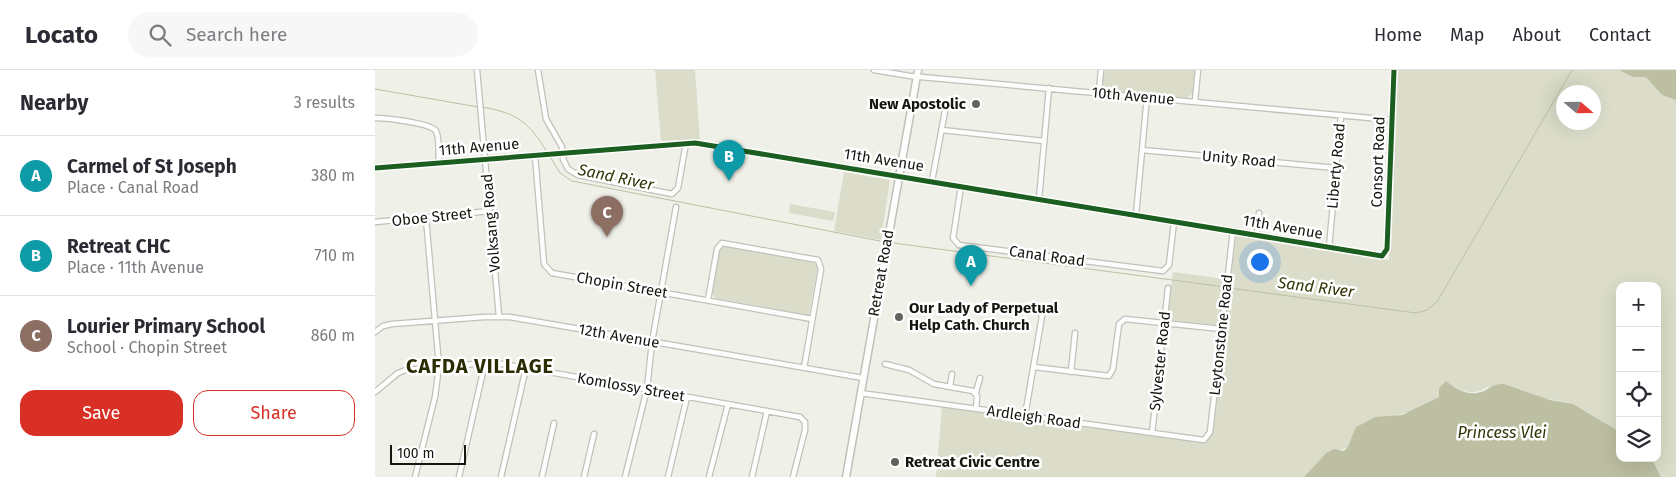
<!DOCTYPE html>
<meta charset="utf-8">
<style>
body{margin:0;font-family:"Fira Sans",sans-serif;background:#f7f7f7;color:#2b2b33}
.controls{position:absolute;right:15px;bottom:15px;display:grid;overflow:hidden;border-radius:10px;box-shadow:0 5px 20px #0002}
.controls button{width:45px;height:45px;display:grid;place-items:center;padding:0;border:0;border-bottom:1px solid #e1e1e2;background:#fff;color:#2b2b33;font:25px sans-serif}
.compass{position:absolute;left:1181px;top:15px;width:45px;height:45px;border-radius:50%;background:#fff;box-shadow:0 5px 20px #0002;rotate:110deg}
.scale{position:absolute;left:15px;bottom:12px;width:76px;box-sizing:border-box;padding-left:5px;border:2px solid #161611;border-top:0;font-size:14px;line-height:18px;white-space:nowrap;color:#161611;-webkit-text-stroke:4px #fff;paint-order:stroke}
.you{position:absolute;left:884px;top:191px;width:18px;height:18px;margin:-12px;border:4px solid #fff;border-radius:50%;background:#1a73e8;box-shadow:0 0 0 8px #1a73e833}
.badge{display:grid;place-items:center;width:32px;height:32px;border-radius:50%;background:#d93025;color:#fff;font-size:16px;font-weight:700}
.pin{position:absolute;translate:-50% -41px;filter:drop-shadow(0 1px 2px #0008)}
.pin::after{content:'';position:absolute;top:26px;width:18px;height:15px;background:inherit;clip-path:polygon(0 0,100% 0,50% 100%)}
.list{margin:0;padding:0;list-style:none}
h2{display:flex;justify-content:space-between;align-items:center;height:65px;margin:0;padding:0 20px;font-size:21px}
h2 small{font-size:16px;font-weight:400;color:#7c7c81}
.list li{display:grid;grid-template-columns:32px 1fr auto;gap:15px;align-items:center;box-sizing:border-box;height:80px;padding:0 20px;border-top:1px solid #e1e1e2}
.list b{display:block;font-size:19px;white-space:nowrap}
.list p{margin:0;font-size:16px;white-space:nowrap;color:#7c7c81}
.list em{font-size:16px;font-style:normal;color:#7c7c81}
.actions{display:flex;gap:10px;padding:15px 20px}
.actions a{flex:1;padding:11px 0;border:1px solid #d93025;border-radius:15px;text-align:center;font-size:18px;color:#d93025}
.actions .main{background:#d93025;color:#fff}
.icon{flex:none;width:28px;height:28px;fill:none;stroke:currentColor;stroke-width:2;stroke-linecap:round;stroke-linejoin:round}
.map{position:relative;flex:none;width:1301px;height:407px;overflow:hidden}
header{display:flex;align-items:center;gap:30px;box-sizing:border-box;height:70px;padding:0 25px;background:#fff;border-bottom:1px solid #e1e1e2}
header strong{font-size:24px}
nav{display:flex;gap:28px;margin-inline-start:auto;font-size:18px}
.search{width:350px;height:45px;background:#f7f7f7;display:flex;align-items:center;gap:12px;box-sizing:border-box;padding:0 18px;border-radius:28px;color:#7c7c81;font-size:19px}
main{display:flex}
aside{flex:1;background:#fff}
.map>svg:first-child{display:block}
.green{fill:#dbddca;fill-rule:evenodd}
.water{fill:#bdbfa3}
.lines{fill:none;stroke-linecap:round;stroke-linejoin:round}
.stream{stroke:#bdbfa3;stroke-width:1}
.street-casing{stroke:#c0c1bb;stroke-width:7}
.secondary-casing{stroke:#c0c1bb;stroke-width:9}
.street{stroke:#fdfdfc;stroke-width:4.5}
.secondary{stroke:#fdfdfc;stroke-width:6}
.cycleway-casing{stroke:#fff;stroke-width:8}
.cycleway{stroke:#1b5e20;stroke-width:5}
.poi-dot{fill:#62625c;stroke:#fff;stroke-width:2}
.labels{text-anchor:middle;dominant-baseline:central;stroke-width:5;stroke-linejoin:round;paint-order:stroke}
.street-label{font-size:15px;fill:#161611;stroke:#fff}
.poi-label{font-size:15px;font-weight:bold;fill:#161611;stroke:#fff;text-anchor:start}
.water-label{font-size:16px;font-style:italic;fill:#333507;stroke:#fff}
.district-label{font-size:20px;font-weight:bold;letter-spacing:1px;fill:#2b2c02;stroke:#fff}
</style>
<header>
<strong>Locato</strong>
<div class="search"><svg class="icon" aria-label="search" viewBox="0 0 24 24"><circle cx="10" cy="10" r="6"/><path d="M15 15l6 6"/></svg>Search here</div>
<nav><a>Home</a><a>Map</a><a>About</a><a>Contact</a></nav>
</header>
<main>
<aside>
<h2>Nearby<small>3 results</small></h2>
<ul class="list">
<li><span class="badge" style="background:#0f9aa8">A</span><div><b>Carmel of St Joseph</b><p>Place · Canal Road</p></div><em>380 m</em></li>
<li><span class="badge" style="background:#0f9aa8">B</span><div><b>Retreat CHC</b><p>Place · 11th Avenue</p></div><em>710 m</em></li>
<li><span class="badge" style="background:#8d6e63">C</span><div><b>Lourier Primary School</b><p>School · Chopin Street</p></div><em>860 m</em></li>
</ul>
<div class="actions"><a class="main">Save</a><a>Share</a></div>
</aside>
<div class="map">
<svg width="1301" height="407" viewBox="0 0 1301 407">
<rect width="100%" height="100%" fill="#eff0e8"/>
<!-- green -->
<path class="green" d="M280 0H320L325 70 286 71Z
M728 0H821L819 23 812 28 732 21 727 15Z
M1022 0H1301V407H1286L1279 393 1274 388H1282V216H1245V362L1198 334 1112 317C1098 327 1084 321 1071 311L1064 327 1038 341 1015 347H1000L987 354 975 370 972 378 951 383 929 407H561L567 337 823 372 833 370 837 365 861 167 866 165 1014 190ZM1188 22H1218V52H1188Z
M469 102 515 110 506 170 459 161Z
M415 134 460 142 458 151 414 143Z
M350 175 443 194 434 245 340 228 337 224 345 178Z
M798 202 850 209 845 251 842 255 794 250 792 246Z"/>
<!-- water -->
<path class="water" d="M1244 0H1301V30L1287 25 1271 7H1258Z
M1071 311C1081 319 1092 326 1106 322 1115 319 1118 313 1129 314L1175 330 1198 334 1245 362V388H1274L1279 393 1286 407H929L951 383 959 379 969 381 972 378 981 357 987 354 1000 347 1027 345 1064 327V318Z"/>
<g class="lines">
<!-- stream -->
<path class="stream" d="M0 19 103 37
M107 37C142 43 154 52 172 82
M174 85 185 103 197 111 505 171
M518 173 850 217
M854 218 1041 243 1052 240 1062 232 1197 0"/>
<!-- street casing -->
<g class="street-casing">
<path id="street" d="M102 0 124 246
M163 0 171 49 187 77 188 89 193 99 203 105 297 124 303 118 311 73
M499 0 535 6 1017 50
M724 22 726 0
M820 31 823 0
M0 48C11 48 56 53 61 61 65 69 63 84 64 93
M567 60 669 71
M767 80 961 98
M160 85 169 194 177 203 437 249
M0 98 320 73 1007 186 1012 179 1019 0
M557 111 570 41
M586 116 578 168 584 175 788 201 794 195 799 152
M664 129 674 18
M761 145 772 27
M0 152 115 141
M882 165 884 143
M954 178 966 45
M333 230 342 179 347 173 443 190 446 199 429 298
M640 237 663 240 667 246 650 346
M0 262 8 256 17 254 109 247H135L488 308
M510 294 534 300 559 314 598 321 602 326 601 339
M659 297 734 306 738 299 744 254 750 249 846 259
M696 302 700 263
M575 316 577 304
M0 322 23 303 31 300 110 293 129 294 425 347 430 352V360L418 407
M601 322 605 308
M485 323 829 370 835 362 858 161
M777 363 793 218
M40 407 60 327 64 296 51 148
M84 407 110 293
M126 407 151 298
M167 407 179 353
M209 407 219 364
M250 407 272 319 277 272 301 137
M293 407 312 327
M334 407 353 334
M377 407 392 341"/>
</g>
<!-- secondary casing -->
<g class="secondary-casing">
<path id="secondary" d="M471 407 543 0"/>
</g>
<!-- street -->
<use href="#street" class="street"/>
<!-- secondary -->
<use href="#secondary" class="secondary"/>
<!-- cycleway casing -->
<g class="cycleway-casing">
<path id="cycleway" d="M0 98 320 73 1007 186 1012 179 1019 0"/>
</g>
<!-- cycleway -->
<use href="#cycleway" class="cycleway"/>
</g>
<!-- markers -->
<g class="poi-dot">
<circle cx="601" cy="34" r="5"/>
<circle cx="524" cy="247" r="5"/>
<circle cx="520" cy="392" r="5"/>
</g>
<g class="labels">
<!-- street labels -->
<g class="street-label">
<text transform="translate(758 26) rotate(5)">10th Avenue</text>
<text transform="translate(104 77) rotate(-5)">11th Avenue</text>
<text transform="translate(864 89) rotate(5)">Unity Road</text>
<text transform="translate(509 90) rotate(9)">11th Avenue</text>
<text transform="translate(1003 92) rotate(-88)">Consort Road</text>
<text transform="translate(961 96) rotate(-85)">Liberty Road</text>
<text transform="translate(57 147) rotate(-6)">Oboe Street</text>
<text transform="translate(116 153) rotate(-95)">Volksang Road</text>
<text transform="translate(908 157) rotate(10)">11th Avenue</text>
<text transform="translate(672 186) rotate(8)">Canal Road</text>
<text transform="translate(506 203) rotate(-80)">Retreat Road</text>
<text transform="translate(247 215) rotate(10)">Chopin Street</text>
<text transform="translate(846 265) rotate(-84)">Leytonstone Road</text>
<text transform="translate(244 266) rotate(10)">12th Avenue</text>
<text transform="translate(785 291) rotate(-84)">Sylvester Road</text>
<text transform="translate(256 317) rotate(10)">Komlossy Street</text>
<text transform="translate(659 347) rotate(8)">Ardleigh Road</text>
</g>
<!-- poi labels -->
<g class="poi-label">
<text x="591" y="34" text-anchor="end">New Apostolic</text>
<text x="534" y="238">Our Lady of Perpetual<tspan x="534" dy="17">Help Cath. Church</tspan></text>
<text x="530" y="392">Retreat Civic Centre</text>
</g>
<!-- water labels -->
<g class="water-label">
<text transform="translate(241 107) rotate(12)">Sand River</text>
<text transform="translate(941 217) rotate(7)">Sand River</text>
<text x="1127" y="362">Princess Vlei</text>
</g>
<!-- district labels -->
<g class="district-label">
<text x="105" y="296">CAFDA VILLAGE</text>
</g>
</g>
</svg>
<div class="controls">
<button>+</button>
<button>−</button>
<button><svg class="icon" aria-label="locate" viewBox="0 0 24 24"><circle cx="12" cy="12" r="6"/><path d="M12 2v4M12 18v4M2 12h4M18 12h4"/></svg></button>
<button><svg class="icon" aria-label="layers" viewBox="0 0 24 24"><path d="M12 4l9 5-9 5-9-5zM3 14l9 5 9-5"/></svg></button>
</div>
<svg class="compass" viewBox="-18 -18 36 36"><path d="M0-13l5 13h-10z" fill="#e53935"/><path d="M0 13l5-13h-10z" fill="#7c7c81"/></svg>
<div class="scale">100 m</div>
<div class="you"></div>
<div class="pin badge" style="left:596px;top:216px;background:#0f9aa8">A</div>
<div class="pin badge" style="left:354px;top:111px;background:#0f9aa8">B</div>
<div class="pin badge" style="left:232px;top:167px;background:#8d6e63">C</div>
</div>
</main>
